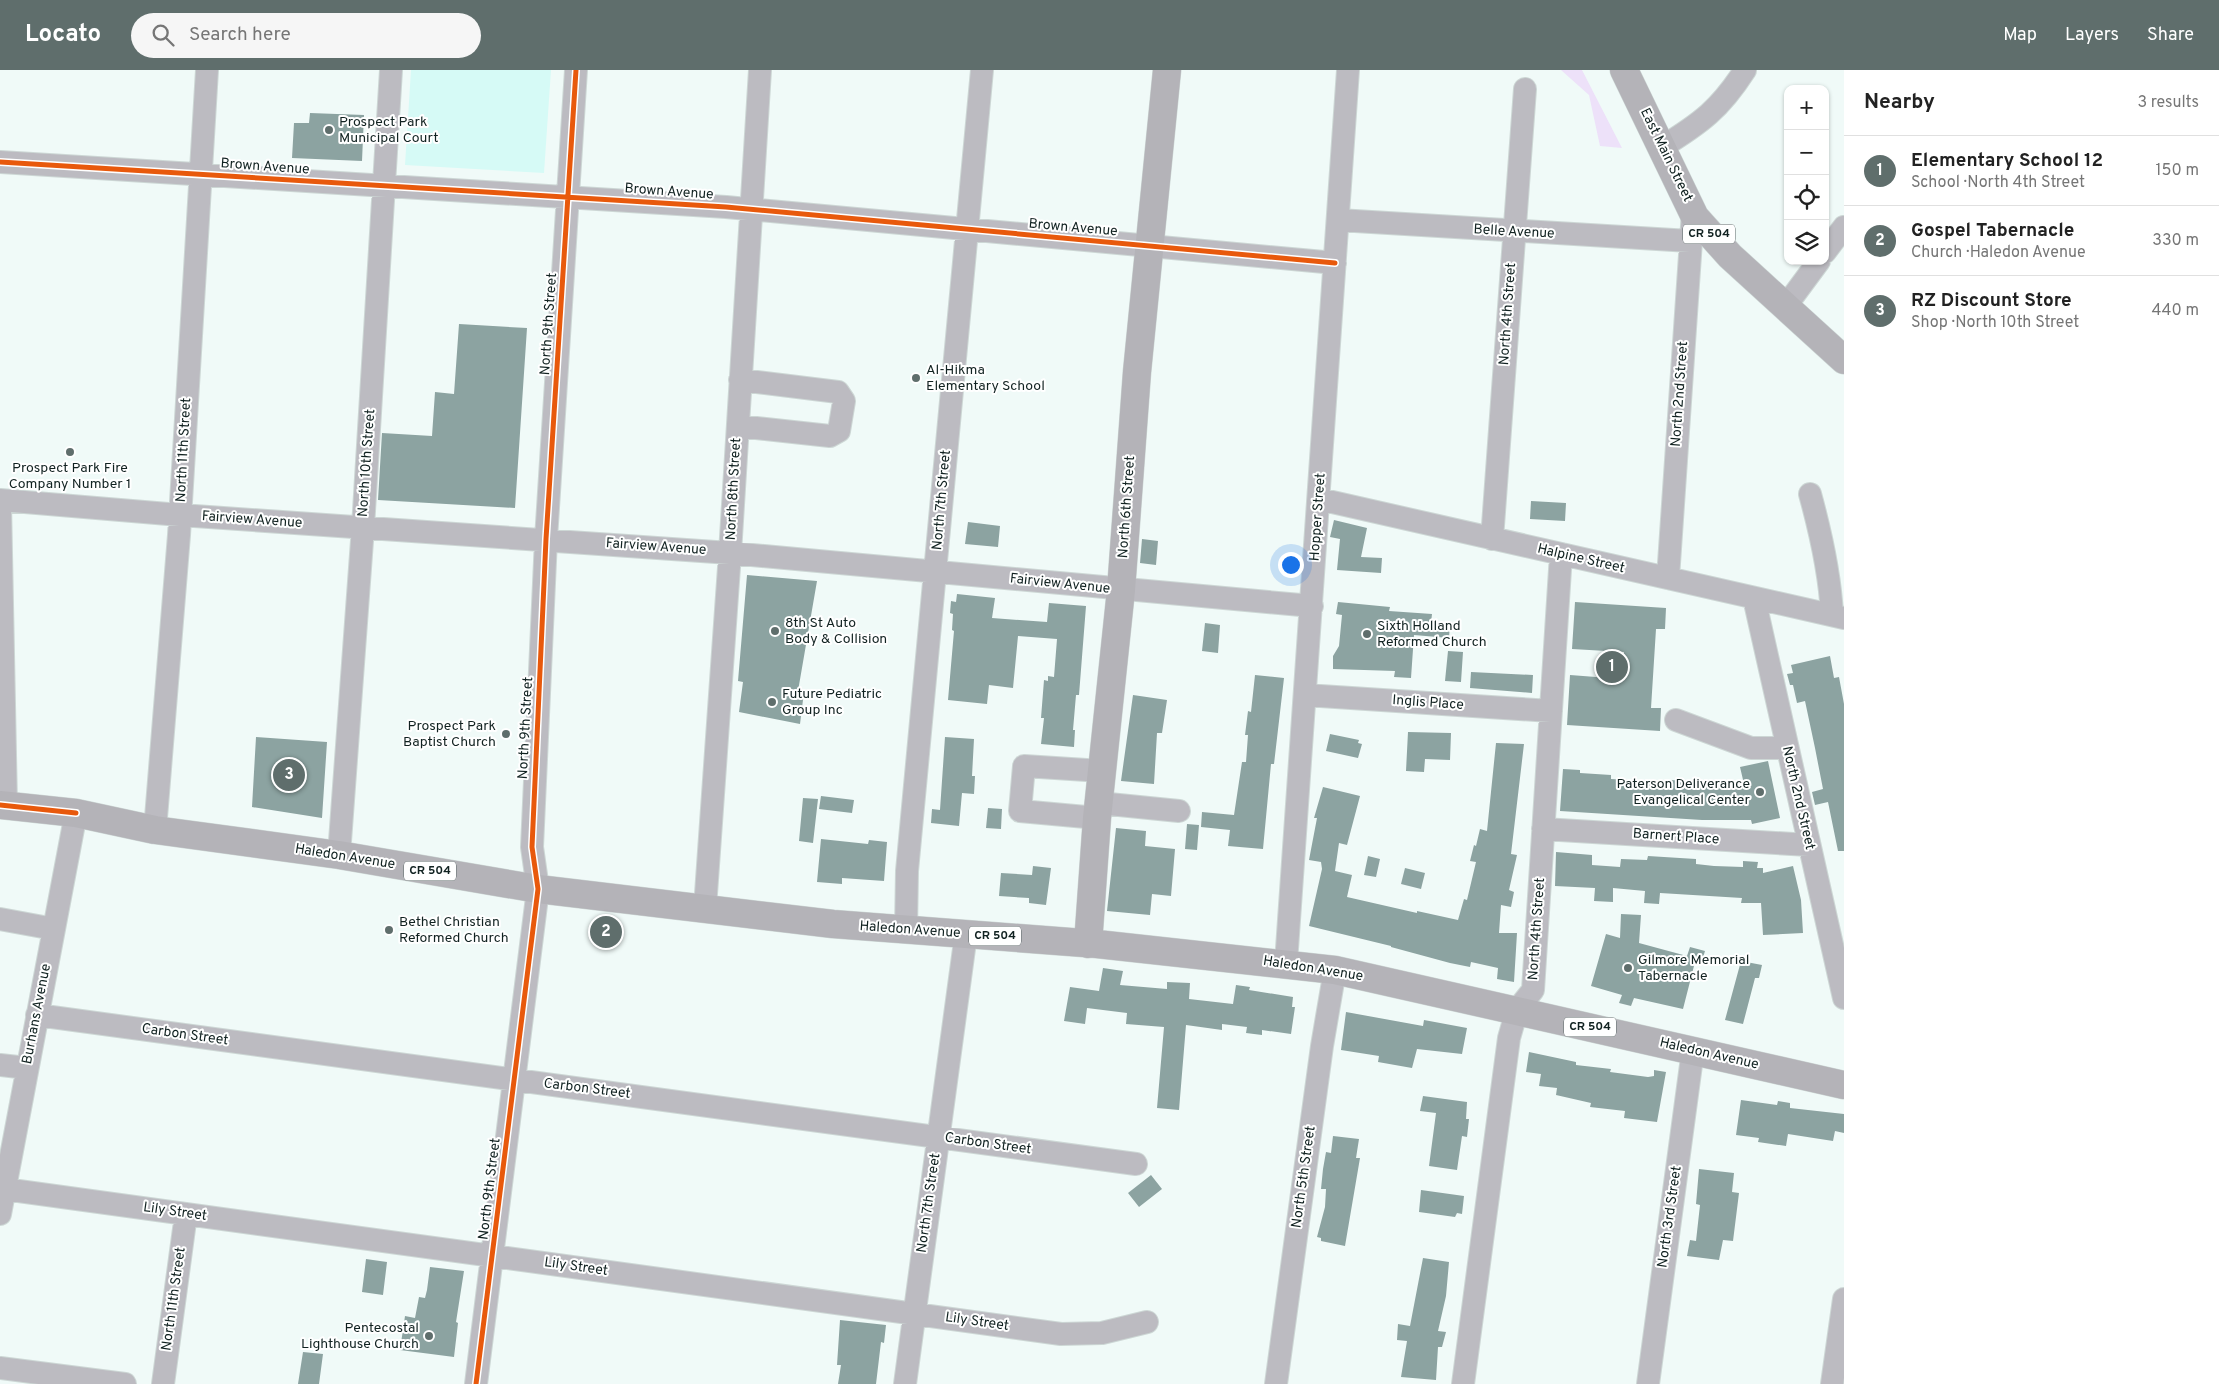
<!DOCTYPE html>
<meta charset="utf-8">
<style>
body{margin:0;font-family:Overpass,sans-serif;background:#f6f6f6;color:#222}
.controls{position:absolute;right:15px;top:15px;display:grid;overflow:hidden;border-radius:10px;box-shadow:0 1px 4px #0004}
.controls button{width:45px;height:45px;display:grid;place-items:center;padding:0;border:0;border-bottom:1px solid #e0e0e0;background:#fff;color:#222;font:25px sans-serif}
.you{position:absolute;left:1290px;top:494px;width:18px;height:18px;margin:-12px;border:4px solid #fff;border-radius:50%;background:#1a73e8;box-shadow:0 0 0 8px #1a73e833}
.badge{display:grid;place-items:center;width:32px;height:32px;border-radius:50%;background:#5f6e6c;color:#fff;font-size:16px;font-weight:700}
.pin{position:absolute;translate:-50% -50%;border:2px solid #fff;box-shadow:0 1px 5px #0006}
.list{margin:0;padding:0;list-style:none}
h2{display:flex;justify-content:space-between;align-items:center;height:65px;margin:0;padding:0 20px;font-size:21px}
h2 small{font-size:16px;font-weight:400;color:#767676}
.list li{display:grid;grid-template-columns:32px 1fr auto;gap:15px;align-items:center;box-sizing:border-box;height:70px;padding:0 20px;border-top:1px solid #e0e0e0}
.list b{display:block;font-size:19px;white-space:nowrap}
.list p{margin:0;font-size:16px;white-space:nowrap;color:#767676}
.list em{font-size:16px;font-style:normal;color:#767676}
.icon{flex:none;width:28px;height:28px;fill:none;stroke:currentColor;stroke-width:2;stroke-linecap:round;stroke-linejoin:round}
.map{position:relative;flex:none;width:1844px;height:1314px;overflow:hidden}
header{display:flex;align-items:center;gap:30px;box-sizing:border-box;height:70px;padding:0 25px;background:#5f6e6c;color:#fff}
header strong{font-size:24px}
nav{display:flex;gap:28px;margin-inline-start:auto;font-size:18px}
.search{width:350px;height:45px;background:#f6f6f6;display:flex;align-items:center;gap:12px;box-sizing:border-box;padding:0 18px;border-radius:28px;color:#767676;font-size:19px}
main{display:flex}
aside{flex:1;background:#fff}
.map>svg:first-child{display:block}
.built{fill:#d6faf6}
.green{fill:#ede1f9}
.building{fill:#8ca3a1}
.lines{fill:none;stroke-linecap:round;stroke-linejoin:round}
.minor-casing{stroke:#cdd7d5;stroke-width:24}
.major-casing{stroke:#cdd7d5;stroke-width:29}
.minor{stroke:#bcbbc1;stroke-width:22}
.major{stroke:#b4b3b8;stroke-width:28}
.cycleway-casing{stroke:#fff;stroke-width:8}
.cycleway{stroke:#e8590c;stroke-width:5}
.poi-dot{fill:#5f6e6c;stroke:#fff;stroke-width:2}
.labels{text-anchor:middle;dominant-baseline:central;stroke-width:4;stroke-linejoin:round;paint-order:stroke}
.shield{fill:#fff;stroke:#586464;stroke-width:1}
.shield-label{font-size:12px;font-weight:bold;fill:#112221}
.poi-label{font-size:14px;fill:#112221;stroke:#fff;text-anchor:start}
.street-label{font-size:14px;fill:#112221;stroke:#fff}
</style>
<header>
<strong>Locato</strong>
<div class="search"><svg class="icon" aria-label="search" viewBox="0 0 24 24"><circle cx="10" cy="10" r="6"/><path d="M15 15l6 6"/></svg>Search here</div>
<nav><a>Map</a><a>Layers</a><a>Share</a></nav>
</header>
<main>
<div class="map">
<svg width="1844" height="1314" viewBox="0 0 1844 1314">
<rect width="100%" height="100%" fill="#f0faf8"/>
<!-- built -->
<path class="built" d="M411 0H551L544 103 405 95Z"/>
<!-- green -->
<path class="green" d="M1561 0H1582L1622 78 1600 76 1589 25Z"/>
<!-- building -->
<path class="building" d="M310 43 364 45 362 91 292 88 294 53H309Z
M459 254 527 258 515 438 378 430 382 363 432 366 435 322 454 324Z
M1531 431 1566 433 1565 451 1530 449Z
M1334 450 1367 458 1361 487 1382 488 1381 503 1337 500 1340 469 1330 467Z
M968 452 1000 456 998 477 965 474Z
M1142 469 1158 471 1156 495 1140 493Z
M747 505 817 511 798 621 804 622 800 654 739 642 743 612 738 611Z
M957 524 995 528 992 548 1047 552 1049 533 1086 536 1079 625H1076L1073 660H1075L1074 677 1041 674 1044 648H1041L1044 610 1048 611V606L1054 607 1057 569 1018 566 1013 618 989 615 987 634 948 630 954 561 952 560 953 544 950 543 951 531 956 532Z
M1338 532 1390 537 1389 541 1432 544 1431 553 1450 554 1449 568 1414 565 1411 608 1394 607 1395 601 1333 599V586L1339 576 1342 545 1336 544Z
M1575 532 1666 538 1665 559H1656L1651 638H1661L1660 661 1567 655 1570 605 1622 609 1624 582 1572 579Z
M1205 553 1220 555 1218 583 1202 581Z
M1448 581 1463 582 1461 612 1445 611Z
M1830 586 1834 608 1839 607 1844 634V781H1838L1828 732 1815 735 1812 722 1823 719 1815 678 1805 631 1797 633 1793 615H1790L1787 604 1793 603 1791 595Z
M1471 602 1533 605 1532 623 1470 618Z
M1255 605 1284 608 1274 694H1271L1263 779 1228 776 1230 760 1201 757 1202 742 1234 745 1242 692H1246L1248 665H1245L1248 641 1251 642Z
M1133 625 1167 630 1162 663H1157L1154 714 1121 711Z
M1408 662 1451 663 1450 690 1425 689 1424 702 1406 701Z
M1330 664 1359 670 1358 673 1362 674 1358 688 1326 681Z
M256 667 327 672 322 748 252 737Z
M945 667 974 669 972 706H975L974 724 962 723 959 756 931 753 932 739 940 740Z
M1496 673 1524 674 1511 784 1517 785 1509 820 1514 822 1511 837 1501 835 1499 863H1517L1514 912 1497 909 1498 898 1471 892 1470 897 1450 893 1391 877V876L1309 856 1322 799 1321 792 1309 790 1317 748H1314L1323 717 1360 726 1347 775 1339 773 1335 801 1352 805 1347 827 1417 843V841L1458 850 1464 829 1467 830 1476 792 1470 791 1474 775 1476 776 1480 759 1487 761Z
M1768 691 1780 748 1752 754 1751 750H1702L1560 741 1563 699 1580 700V703L1611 705V709L1629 710V713L1670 715V710L1744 714 1740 697Z
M821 726 854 730 852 743 819 739Z
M803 728 818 729 813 773 799 771Z
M988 738 1002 739 1001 759 986 758Z
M1187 754 1199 755 1197 780 1185 779Z
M1116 758 1146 761 1145 776 1175 779 1171 826 1152 824 1150 845 1107 841Z
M821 769 868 774 869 770 887 772 884 811 842 808V814L817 812Z
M1556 782 1592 785V795L1620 797 1621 789 1647 790 1648 786 1696 789V794L1714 796 1743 797V791L1758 792 1757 798H1763V803L1793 796 1801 830 1803 863 1763 865 1761 833H1741L1742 828 1660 823 1659 834 1644 833 1645 821 1613 818V832L1594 831 1595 818 1555 816Z
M1368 786 1380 789 1376 807 1364 805Z
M1033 796 1051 798 1046 835 1029 833V828L999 826 1001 803 1032 805Z
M1405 798 1425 803 1421 819 1401 814Z
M1621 844 1641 845 1639 873 1687 886 1690 877 1705 881 1701 894 1695 892 1683 939 1634 928 1631 936 1619 933 1622 925 1591 916 1606 864 1620 868Z
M1741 891 1762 895 1759 908H1755L1743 954 1725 950Z
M1103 898 1123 901 1120 915 1167 919V912L1190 913 1189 929 1233 934 1236 915 1250 917 1249 920 1293 927 1292 937H1295L1291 964 1262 960V965L1246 963 1247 957 1222 954V960L1186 955 1179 1040 1157 1038 1164 957 1126 954 1127 943 1087 938 1085 954 1064 951 1070 917 1099 921Z
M1346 942 1423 956 1424 950 1467 958 1462 984 1417 979 1412 998 1378 992 1379 986 1341 980Z
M1529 982 1576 992V995L1611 999 1610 1002 1648 1007 1654 1006V1000L1666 1002 1657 1052 1624 1048 1625 1041 1590 1037 1591 1033 1556 1025 1557 1018 1539 1016 1541 1004 1526 1002Z
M1423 1026 1467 1032 1466 1049H1469L1467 1067 1462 1066 1457 1100 1429 1096 1436 1043 1420 1041Z
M1741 1030 1777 1035 1778 1031 1790 1033V1038L1844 1044V1063L1835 1061 1833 1071 1788 1064 1786 1076 1758 1072 1759 1068 1736 1065Z
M1333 1066 1359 1069 1356 1088H1360L1345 1176 1321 1171V1168L1317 1167 1325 1137 1326 1119H1321L1323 1099 1326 1082 1331 1083Z
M1699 1099 1734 1103 1732 1122 1739 1123 1733 1171 1723 1170 1719 1190 1687 1186 1690 1170 1696 1171 1700 1135 1696 1134Z
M1151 1105 1162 1119 1139 1137 1128 1123Z
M1421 1120 1464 1126 1462 1144 1457 1143 1455 1147 1419 1142Z
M1423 1188 1449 1192 1446 1226 1438 1261 1446 1262 1442 1277H1438L1436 1310 1401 1307 1407 1271 1397 1270 1398 1254 1410 1256Z
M366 1189 387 1192 383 1225 362 1222Z
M430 1197 464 1201 456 1252 458 1253 454 1287 400 1280 405 1246 415 1248 419 1227 425 1228 427 1220Z
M840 1250 886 1255 884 1273 881 1272 876 1314H838L841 1295H837Z
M303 1282 323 1284 319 1314H298Z"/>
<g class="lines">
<!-- minor casing -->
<g class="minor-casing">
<path id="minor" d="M1662 77C1701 53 1720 39 1745 0
M0 92 726 137 1335 193
M1338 150 1690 171
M1825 182 1844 157
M1785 237 1819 191
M738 356 830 366 839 361 844 331 838 322 740 310
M1810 424C1821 464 1830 503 1832 545
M1319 429 1844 548
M0 430 180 445 730 483 1312 536
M0 433 6 735
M1492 469 1525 19
M1668 508 1693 141
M1754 528 1844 928
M1305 625 1551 641
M1676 650 1751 678H1787
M1099 733 1179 741
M1097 748 1020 741 1024 696 1102 701
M1543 759 1809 775
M155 760 179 465 207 0
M339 785 363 457 391 0
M705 838 730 483 760 0
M0 849 54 859
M906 860 907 801 982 0
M1286 893 1348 0
M37 945 1136 1094
M0 995 27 998
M4 1119 1061 1264 1102 1263 1147 1252
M0 1144 76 743
M0 1298 125 1314
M163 1314 186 1144
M476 1314 538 819 532 777 546 469 576 0
M905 1314 966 864
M1276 1314 1322 976 1335 900
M1463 1314 1509 968 1517 940 1533 920 1561 484
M1648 1314 1693 980
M1832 1314 1844 1229"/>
</g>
<!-- major casing -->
<g class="major-casing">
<path id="major" d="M1624 0 1695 147 1730 186 1844 290
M0 735 76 743 155 760 339 785 538 819 833 854 1097 874 1335 900 1844 1015
M1088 874 1097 748 1121 520 1137 302 1167 0"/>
</g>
<!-- minor -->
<use href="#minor" class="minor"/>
<!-- major -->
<use href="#major" class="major"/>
<!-- cycleway casing -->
<g class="cycleway-casing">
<path id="cycleway" d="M0 92 726 137 1335 193
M0 735 76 743
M476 1314 538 819 532 777 546 469 576 0"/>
</g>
<!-- cycleway -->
<use href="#cycleway" class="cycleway"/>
</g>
<!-- markers -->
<g class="poi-dot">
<circle cx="329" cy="60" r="5"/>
<circle cx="916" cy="308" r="5"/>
<circle cx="70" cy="382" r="5"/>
<circle cx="775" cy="561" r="5"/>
<circle cx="1367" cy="564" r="5"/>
<circle cx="772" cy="632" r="5"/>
<circle cx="506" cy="664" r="5"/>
<circle cx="1760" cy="722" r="5"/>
<circle cx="389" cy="860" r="5"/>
<circle cx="1628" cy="898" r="5"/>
<circle cx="429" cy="1266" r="5"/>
</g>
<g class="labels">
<!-- shield labels -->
<g class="shield">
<rect x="1683" y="154.5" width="52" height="19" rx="4"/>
<rect x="404" y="791.5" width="52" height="19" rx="4"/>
<rect x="969" y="856.5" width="52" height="19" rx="4"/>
<rect x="1564" y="947.5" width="52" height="19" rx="4"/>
</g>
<g class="shield-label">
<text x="1709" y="164">CR 504</text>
<text x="430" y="801">CR 504</text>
<text x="995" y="866">CR 504</text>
<text x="1590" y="957">CR 504</text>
</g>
<!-- poi labels -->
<g class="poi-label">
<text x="339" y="52">Prospect Park<tspan x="339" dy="16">Municipal Court</tspan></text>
<text x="926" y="300">Al-Hikma<tspan x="926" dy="16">Elementary School</tspan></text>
<text x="70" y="398" text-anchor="middle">Prospect Park Fire<tspan x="70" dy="16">Company Number 1</tspan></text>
<text x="785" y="553">8th St Auto<tspan x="785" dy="16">Body &amp; Collision</tspan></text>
<text x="1377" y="556">Sixth Holland<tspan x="1377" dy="16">Reformed Church</tspan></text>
<text x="782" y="624">Future Pediatric<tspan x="782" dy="16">Group Inc</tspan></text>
<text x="496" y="656" text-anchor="end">Prospect Park<tspan x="496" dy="16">Baptist Church</tspan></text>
<text x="1750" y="714" text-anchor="end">Paterson Deliverance<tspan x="1750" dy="16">Evangelical Center</tspan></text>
<text x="399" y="852">Bethel Christian<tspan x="399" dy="16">Reformed Church</tspan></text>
<text x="1638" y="890">Gilmore Memorial<tspan x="1638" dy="16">Tabernacle</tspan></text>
<text x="419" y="1258" text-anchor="end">Pentecostal<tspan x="419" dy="16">Lighthouse Church</tspan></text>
</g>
<!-- street labels -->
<g class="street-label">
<text transform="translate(1666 85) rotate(64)">East Main Street</text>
<text transform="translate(265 97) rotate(4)">Brown Avenue</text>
<text transform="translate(669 122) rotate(4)">Brown Avenue</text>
<text transform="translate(1073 158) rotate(5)">Brown Avenue</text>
<text transform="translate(1514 162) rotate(3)">Belle Avenue</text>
<text transform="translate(1508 244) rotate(-86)">North 4th Street</text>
<text transform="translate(549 254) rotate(-86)">North 9th Street</text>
<text transform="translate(1680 324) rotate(-86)">North 2nd Street</text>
<text transform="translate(184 380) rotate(-87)">North 11th Street</text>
<text transform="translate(367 393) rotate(-86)">North 10th Street</text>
<text transform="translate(734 419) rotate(-87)">North 8th Street</text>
<text transform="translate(942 430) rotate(-85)">North 7th Street</text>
<text transform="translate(1127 437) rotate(-86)">North 6th Street</text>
<text transform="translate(1318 447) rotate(-86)">Hopper Street</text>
<text transform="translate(252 450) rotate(4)">Fairview Avenue</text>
<text transform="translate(656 477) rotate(4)">Fairview Avenue</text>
<text transform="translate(1581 489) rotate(13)">Halpine Street</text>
<text transform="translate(1060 514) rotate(6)">Fairview Avenue</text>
<text transform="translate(1428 633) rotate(4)">Inglis Place</text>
<text transform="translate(526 658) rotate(-87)">North 9th Street</text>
<text transform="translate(1798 728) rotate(77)">North 2nd Street</text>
<text transform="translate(1676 767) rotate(4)">Barnert Place</text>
<text transform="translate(345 787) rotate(9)">Haledon Avenue</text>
<text transform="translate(1537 859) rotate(-86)">North 4th Street</text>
<text transform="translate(910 860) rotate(4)">Haledon Avenue</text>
<text transform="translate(1313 899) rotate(9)">Haledon Avenue</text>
<text transform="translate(37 944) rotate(-79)">Burhans Avenue</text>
<text transform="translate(185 965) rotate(8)">Carbon Street</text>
<text transform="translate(1709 984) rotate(13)">Haledon Avenue</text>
<text transform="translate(587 1019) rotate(7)">Carbon Street</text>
<text transform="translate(988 1074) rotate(8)">Carbon Street</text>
<text transform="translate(1304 1107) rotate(-82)">North 5th Street</text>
<text transform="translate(490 1119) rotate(-83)">North 9th Street</text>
<text transform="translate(929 1133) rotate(-82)">North 7th Street</text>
<text transform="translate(175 1142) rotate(8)">Lily Street</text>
<text transform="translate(1670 1147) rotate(-82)">North 3rd Street</text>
<text transform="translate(576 1197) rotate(8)">Lily Street</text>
<text transform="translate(174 1229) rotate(-82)">North 11th Street</text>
<text transform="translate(977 1252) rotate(8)">Lily Street</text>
</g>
</g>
</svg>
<div class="controls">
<button>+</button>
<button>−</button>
<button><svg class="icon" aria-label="locate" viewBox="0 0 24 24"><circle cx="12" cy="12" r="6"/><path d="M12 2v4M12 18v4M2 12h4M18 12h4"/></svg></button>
<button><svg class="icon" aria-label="layers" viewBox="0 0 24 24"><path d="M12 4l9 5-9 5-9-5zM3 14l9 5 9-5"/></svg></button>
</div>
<div class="you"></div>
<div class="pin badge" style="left:1612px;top:597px">1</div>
<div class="pin badge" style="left:606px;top:862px">2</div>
<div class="pin badge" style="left:289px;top:705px">3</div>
</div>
<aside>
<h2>Nearby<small>3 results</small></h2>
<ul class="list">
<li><span class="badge">1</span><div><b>Elementary School 12</b><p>School · North 4th Street</p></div><em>150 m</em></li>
<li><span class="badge">2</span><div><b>Gospel Tabernacle</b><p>Church · Haledon Avenue</p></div><em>330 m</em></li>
<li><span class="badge">3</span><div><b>RZ Discount Store</b><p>Shop · North 10th Street</p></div><em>440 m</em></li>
</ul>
</aside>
</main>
